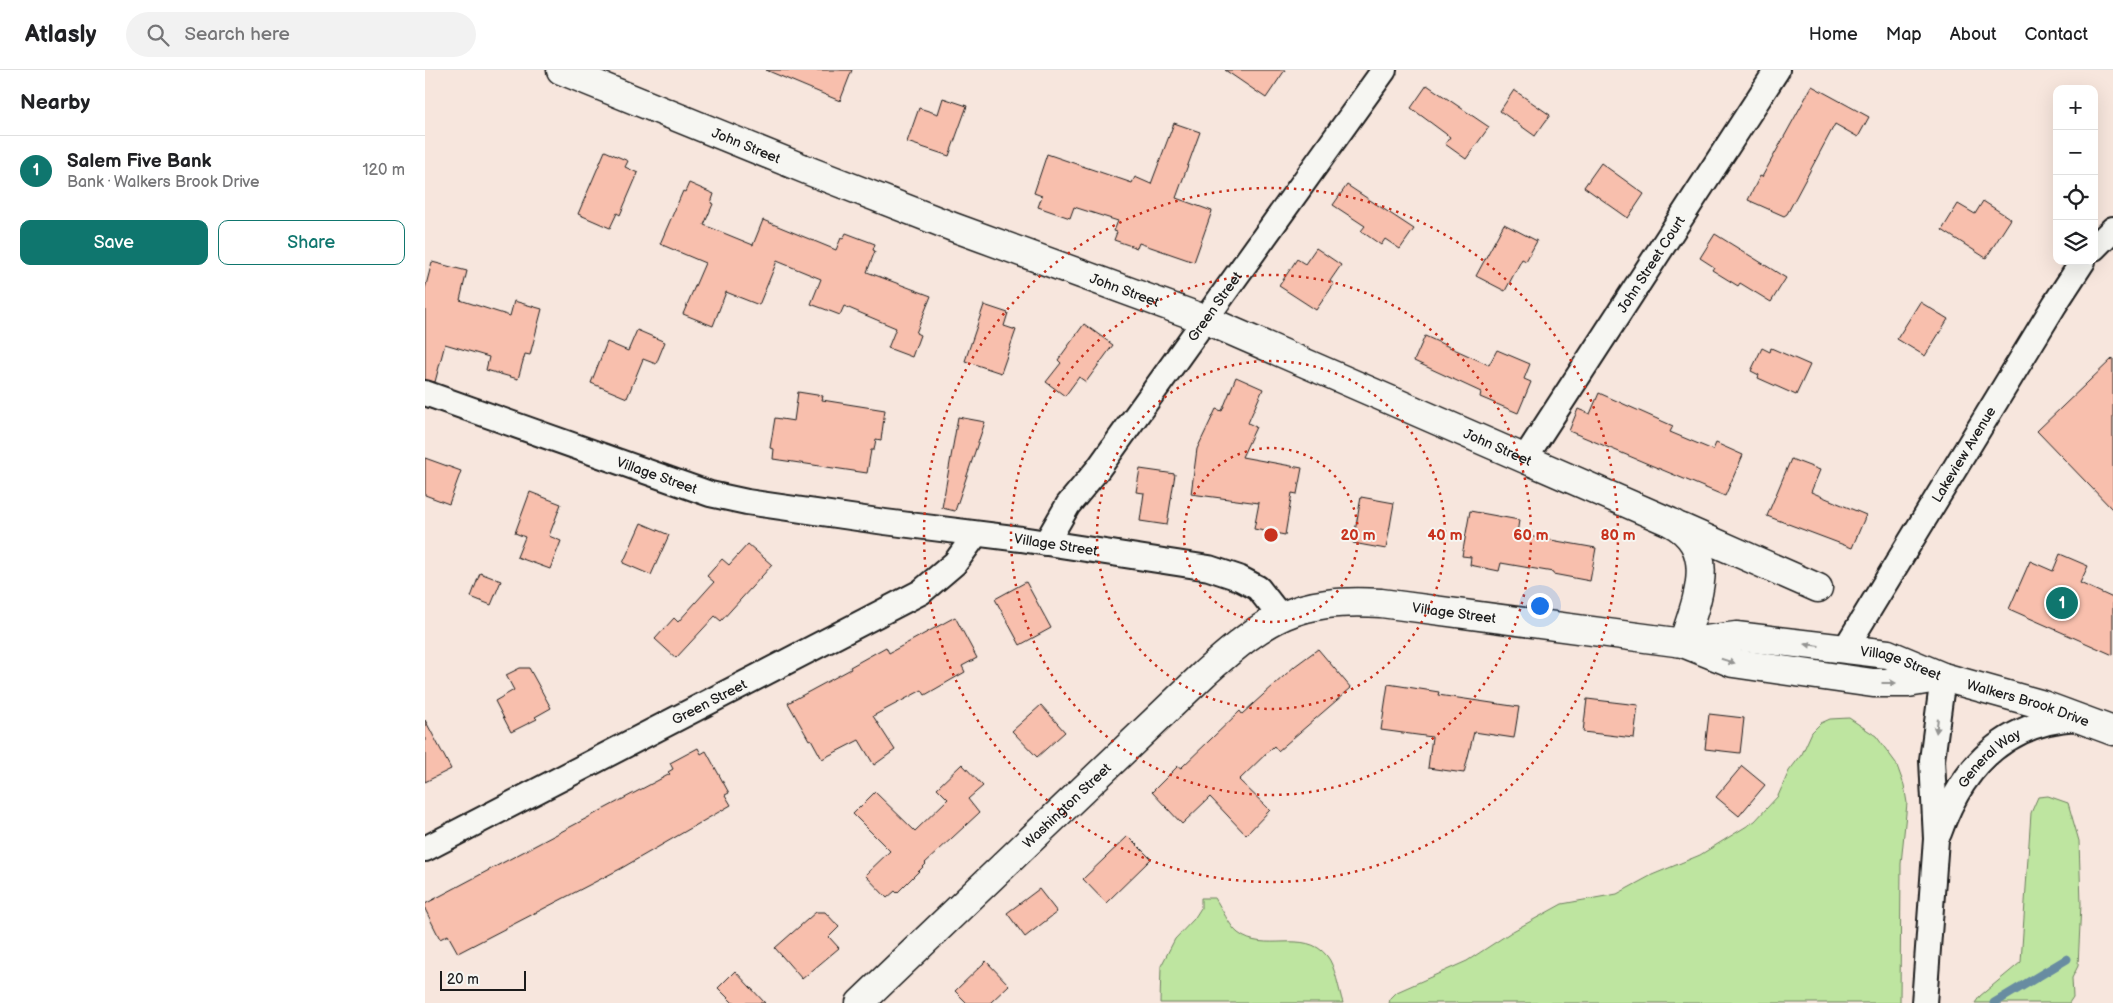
<!DOCTYPE html>
<meta charset="utf-8">
<style>
body{margin:0;font-family:"Balsamiq Sans",sans-serif;background:#f2f2f2;color:#202124}
.controls{position:absolute;right:15px;top:15px;display:grid;overflow:hidden;border-radius:10px;box-shadow:0 5px 20px #0002}
.controls button{width:45px;height:45px;display:grid;place-items:center;padding:0;border:0;border-bottom:1px solid #e0e0e0;background:#fff;color:#202124;font:25px sans-serif}
.scale{position:absolute;left:15px;bottom:12px;width:86px;box-sizing:border-box;padding-left:5px;border:2px solid #1c1c1c;border-top:0;font-size:14px;line-height:18px;white-space:nowrap;color:#1c1c1c;-webkit-text-stroke:4px #f6f6f2;paint-order:stroke}
.you{position:absolute;left:1114px;top:535px;width:18px;height:18px;margin:-12px;border:4px solid #fff;border-radius:50%;background:#1a73e8;box-shadow:0 0 0 8px #1a73e833}
.badge{display:grid;place-items:center;width:32px;height:32px;border-radius:50%;background:#0f766e;color:#fff;font-size:16px;font-weight:700}
.pin{position:absolute;translate:-50% -50%;border:2px solid #fff;box-shadow:0 1px 5px #0006}
.list{margin:0;padding:0;list-style:none}
h2{display:flex;justify-content:space-between;align-items:center;height:65px;margin:0;padding:0 20px;font-size:21px}
h2 small{font-size:16px;font-weight:400;color:#757577}
.list li{display:grid;grid-template-columns:32px 1fr auto;gap:15px;align-items:center;box-sizing:border-box;height:70px;padding:0 20px;border-top:1px solid #e0e0e0}
.list b{display:block;font-size:19px;white-space:nowrap}
.list p{margin:0;font-size:16px;white-space:nowrap;color:#757577}
.list em{font-size:16px;font-style:normal;color:#757577}
.actions{display:flex;gap:10px;padding:15px 20px}
.actions a{flex:1;padding:11px 0;border:1px solid #0f766e;border-radius:10px;text-align:center;font-size:18px;color:#0f766e}
.actions .main{background:#0f766e;color:#fff}
.icon{flex:none;width:28px;height:28px;fill:none;stroke:currentColor;stroke-width:2;stroke-linecap:round;stroke-linejoin:round}
.map{position:relative;flex:none;width:1688px;height:933px;overflow:hidden}
header{display:flex;align-items:center;gap:30px;box-sizing:border-box;height:70px;padding:0 25px;background:#fff;border-bottom:1px solid #e0e0e0}
header strong{font-size:24px}
nav{display:flex;gap:28px;margin-inline-start:auto;font-size:18px}
.search{width:350px;height:45px;background:#f2f2f2;display:flex;align-items:center;gap:12px;box-sizing:border-box;padding:0 18px;border-radius:28px;color:#757577;font-size:19px}
main{display:flex}
aside{flex:1;background:#fff}
.map>svg:first-child{display:block}
.green{fill:#bee5a0;stroke:#6d805e}
.lines{fill:none;stroke-linecap:round;stroke-linejoin:round}
.stream{stroke:#678ca1;stroke-width:9}
.building{fill:#f8bfad;stroke:#1c1c1c}
.minor-casing{stroke:#1c1c1c;stroke-width:28}
.tertiary-casing{stroke:#1c1c1c;stroke-width:31}
.minor{stroke:#f6f6f2;stroke-width:24}
.tertiary{stroke:#f6f6f2;stroke-width:28}
.oneway{fill:#949492}
.ring{fill:none;stroke:#c8321e;stroke-width:2.5;stroke-dasharray:2.5 5}
.labels{text-anchor:middle;dominant-baseline:central;stroke-width:4;stroke-linejoin:round;paint-order:stroke}
.street-label{font-size:14px;fill:#1c1c1c;stroke:#f6f6f2}
.centre{fill:#c8321e;stroke:#f6f6f2;stroke-width:2.5}
.ring-label{font-size:15px;text-anchor:middle;font-weight:bold;fill:#c8321e;stroke:#f6f6f2;stroke-width:4;stroke-linejoin:round;paint-order:stroke}
</style>
<header>
<strong>Atlasly</strong>
<div class="search"><svg class="icon" aria-label="search" viewBox="0 0 24 24"><circle cx="10" cy="10" r="6"/><path d="M15 15l6 6"/></svg>Search here</div>
<nav><a>Home</a><a>Map</a><a>About</a><a>Contact</a></nav>
</header>
<main>
<aside>
<h2>Nearby<small></small></h2>
<ul class="list">
<li><span class="badge">1</span><div><b>Salem Five Bank</b><p>Bank · Walkers Brook Drive</p></div><em>120 m</em></li>
</ul>
<div class="actions"><a class="main">Save</a><a>Share</a></div>
</aside>
<div class="map">
<svg width="1688" height="933" viewBox="0 0 1688 933">
<rect width="100%" height="100%" fill="#f7e6dd"/>
<filter id="ink" filterUnits="userSpaceOnUse"><feTurbulence type="fractalNoise" baseFrequency=".02" numOctaves="2"/><feDisplacementMap in="SourceGraphic" scale="10" xChannelSelector="R" yChannelSelector="G"/><feConvolveMatrix kernelMatrix="1 2 1 2 8 2 1 2 1" color-interpolation-filters="sRGB"/></filter>
<g filter="url(#ink)">
<!-- green -->
<path class="green" d="M1424 648 1451 666 1471 693 1479 715 1482 733 1476 794 1475 933H964L965 929 972 922 1042 891 1088 861 1137 834 1192 824 1227 805 1275 785 1330 751 1353 726 1364 701 1377 684 1387 662 1396 653 1405 649Z
M1623 726 1643 733 1654 771 1656 834 1653 896 1647 908 1648 927 1644 933H1550L1555 926 1596 892 1606 743 1613 727Z
M776 828H790C796 837 805 857 813 863 839 884 880 858 902 886 910 895 914 921 918 933H735L736 896 750 869 769 849 776 838Z"/>
<g class="lines">
<!-- stream -->
<path class="stream" d="M1569 933 1642 889"/>
</g>
<!-- building -->
<path class="building" d="M341 0H427L415 31Z
M800 0H860L841 28Z
M1002 15 1064 57 1041 89 1020 74 1025 67 986 38Z
M1387 16 1444 47 1433 67 1410 54 1362 144 1359 146 1323 130 1335 106 1337 107Z
M1089 20 1125 45 1110 66 1075 41Z
M518 28 542 36 524 86 482 72 494 38 513 44Z
M749 53 775 62 751 128 787 141 769 192 714 173 712 178 689 170 692 162 689 161 693 151 649 137 645 148 613 137 617 126 609 123 622 84 707 113 710 107 726 114Z
M180 81 203 91 200 97 213 103 195 145 192 143 185 158 153 144Z
M1176 93 1219 124 1203 148 1159 117Z
M264 113 289 124 286 133 288 134 279 155 328 175 338 150 411 180 416 168 418 169 421 163 450 174 448 180 450 181 442 202 506 226 491 263 495 265 487 287 463 278 471 258 419 236 415 245 386 234 396 209 352 191 334 235 301 222 288 256 258 244 280 193 235 174 258 121 260 122Z
M922 115 989 159 975 179 960 169 956 175 936 161 940 156 908 135Z
M1558 131 1586 149 1561 188 1517 160 1533 134 1550 144Z
M1079 154 1112 171 1101 191 1097 189 1080 221 1051 206Z
M1290 164 1361 208 1346 232 1315 213 1313 216 1287 200 1289 197 1275 188Z
M891 178 916 195 905 211 909 214 891 240 854 216 872 189 880 194Z
M7 192 42 201 35 230 85 246 89 231 117 239 105 285 100 284 93 309 61 300 64 287 20 274 10 312 0 310V219Z
M1495 232 1523 249 1500 286 1472 269Z
M559 235 583 243 579 256 591 260 576 303 540 291Z
M659 254 688 275 661 312 654 307 640 326 621 312 636 293 633 290Z
M212 260 240 272 231 294 218 289 202 328 166 313 182 272 203 281Z
M1000 266 1064 295 1072 280 1105 294 1099 309 1106 312 1093 343 1055 327 1056 322 989 291Z
M1337 278 1345 282 1346 278 1385 295 1371 325 1333 308 1334 305 1326 301Z
M1688 288V440L1612 361Z
M811 307 838 319 823 353 831 357 817 387 877 398 872 424 867 423 860 465 829 459 834 433 766 424 772 379 791 339 797 341Z
M373 322 398 326 397 330 460 340 456 370 451 369 449 380H446L442 403 348 389 349 379 345 378 350 348 369 351Z
M1174 323 1248 356 1245 362 1288 380 1291 373 1318 385 1300 426 1144 361 1153 339 1165 344Z
M533 347 560 352 530 441 517 438Z
M0 388 36 401 24 434 0 425Z
M1366 389 1395 400 1386 422 1441 445 1427 478 1342 446Z
M715 399 750 404 742 455 715 451 719 423 711 422Z
M105 422 136 434 124 466 136 471 125 499 92 487 100 467 90 463Z
M936 427 969 433 961 479 928 473Z
M1045 441 1094 450 1092 464 1171 478 1165 511 1128 504V502L1076 493 1074 501 1045 495 1046 487 1037 486Z
M216 453 244 465 226 505 198 493Z
M323 474 347 495 296 551 290 546 251 588 230 569 249 548 253 552 289 512 282 506 297 489 304 495Z
M1635 484 1663 496 1655 513 1688 528V585L1584 539 1605 491 1628 501Z
M55 503 76 511 66 535 46 527Z
M601 512 626 558 595 575 570 529Z
M530 547 552 588 537 596 540 602 500 625 497 620 448 646 470 680 449 695 434 670 397 689 386 669 384 670 363 633 426 599 425 597 461 577 464 583Z
M893 579 926 618 853 681 849 676 814 710 845 740 821 765 785 727 757 754 727 722 753 696 756 698 815 641 817 644 870 596Z
M95 598H104L126 638 110 647 112 649 86 662 70 631 89 620 81 605Z
M963 614 1014 622 1013 625 1094 637 1089 668 1049 662 1039 703 1003 698 1007 667 956 660Z
M1162 629 1213 635 1209 668 1158 662Z
M616 635 640 662 612 687 587 661Z
M1284 644 1319 648 1315 683 1280 679Z
M0 650 26 699 0 712Z
M273 678 276 684 281 681 304 723 300 725 306 735 195 799 33 883 23 865 15 869 0 839V834L245 704 243 702 248 699 245 693Z
M537 694 558 716 543 729 554 743 500 793 501 794 472 823 470 821 462 828 440 805 465 781 428 744 450 722 490 761 523 729 512 718Z
M1317 696 1340 715 1314 746 1291 727Z
M703 766 726 789 681 833 658 809Z
M614 819 632 842 600 867 582 843Z
M391 842H400L414 857 404 867 414 878 377 909 350 878Z
M561 891 584 915 565 933H542L530 921Z
M310 901 340 933H308L293 918Z"/>
<g class="lines">
<!-- minor casing -->
<g class="minor-casing">
<g id="minor">
<path d="M1669 178 1688 159"/>
<path id="s1" d="M0 323 285 424 322 432 460 452 596 469 784 498 814 508 833 518 855 546"/>
<path id="s2" d="M1100 388 1352 0"/>
<path id="s3" d="M621 473 643 435 673 399 959 0"/>
<path id="s4" d="M1420 579 1630 234 1658 191"/>
<path id="s5" d="M1514 763C1537 697 1580 652 1652 648"/>
<path id="s6" d="M0 779 496 522 530 493 551 464"/>
<path d="M1499 933 1511 769 1507 690 1518 607"/>
</g>
</g>
<!-- tertiary casing -->
<g class="tertiary-casing">
<g id="tertiary">
<path id="s7" d="M136 0 387 102 528 157 779 249 1245 452C1296 478 1271 532 1258 573"/>
<path d="M1257 458 1393 518"/>
<path id="s8" d="M1258 573 1311 566 1463 584 1518 607 1615 634 1688 661"/>
<path id="s9" d="M435 933 780 603C842 548 870 528 956 533L1258 573 1308 593 1448 613H1483L1518 607"/>
</g>
</g>
<!-- minor -->
<use href="#minor" class="minor"/>
<!-- tertiary -->
<use href="#tertiary" class="tertiary"/>
</g>
<!-- one-way arrows -->
<defs><path id="oneway-solid" d="M-6-.8H1V-3.2L6.5 0L1 3.2V.8H-6Z" transform="scale(1.25)"/></defs>
<g class="oneway">
<use href="#oneway-solid" transform="translate(1387 575) rotate(-173)"/>
<use href="#oneway-solid" transform="translate(1303 591) rotate(18)"/>
<use href="#oneway-solid" transform="translate(1464 613)"/>
<use href="#oneway-solid" transform="translate(1512 656) rotate(97)"/>
</g>
</g>
<!-- distance rings -->
<g class="ring">
<circle cx="846" cy="465" r="87"/>
<circle cx="846" cy="465" r="174"/>
<circle cx="846" cy="465" r="260"/>
<circle cx="846" cy="465" r="347"/>
</g>
<g class="labels">
<!-- street labels -->
<g class="street-label">
<text stroke="none"><textPath href="#s7" startOffset="200">John Street</textPath></text>
<text stroke="none"><textPath href="#s2" startOffset="231">John Street Court</textPath></text>
<text stroke="none"><textPath href="#s7" startOffset="605">John Street</textPath></text>
<text stroke="none"><textPath href="#s3" startOffset="291">Green Street</textPath></text>
<text stroke="none"><textPath href="#s7" startOffset="1010">John Street</textPath></text>
<text stroke="none"><textPath href="#s4" startOffset="228">Lakeview Avenue</textPath></text>
<text stroke="none"><textPath href="#s1" startOffset="246">Village Street</textPath></text>
<text stroke="none"><textPath href="#s1" startOffset="652">Village Street</textPath></text>
<text stroke="none"><textPath href="#s9" startOffset="748">Village Street</textPath></text>
<text stroke="none"><textPath href="#s8" startOffset="221">Village Street</textPath></text>
<text stroke="none"><textPath href="#s6" startOffset="320">Green Street</textPath></text>
<text stroke="none"><textPath href="#s8" startOffset="355">Walkers Brook Drive</textPath></text>
<text stroke="none"><textPath href="#s5" startOffset="92">General Way</textPath></text>
<text stroke="none"><textPath href="#s9" startOffset="286">Washington Street</textPath></text>
</g>
</g>
<circle cx="846" cy="465" r="8" class="centre"/>
<g class="ring-label">
<text x="933" y="470">20 m</text>
<text x="1020" y="470">40 m</text>
<text x="1106" y="470">60 m</text>
<text x="1193" y="470">80 m</text>
</g>
</svg>
<div class="controls">
<button>+</button>
<button>−</button>
<button><svg class="icon" aria-label="locate" viewBox="0 0 24 24"><circle cx="12" cy="12" r="6"/><path d="M12 2v4M12 18v4M2 12h4M18 12h4"/></svg></button>
<button><svg class="icon" aria-label="layers" viewBox="0 0 24 24"><path d="M12 4l9 5-9 5-9-5zM3 14l9 5 9-5"/></svg></button>
</div>
<div class="scale">20 m</div>
<div class="you"></div>
<div class="pin badge" style="left:1637px;top:533px">1</div>
</div>
</main>
